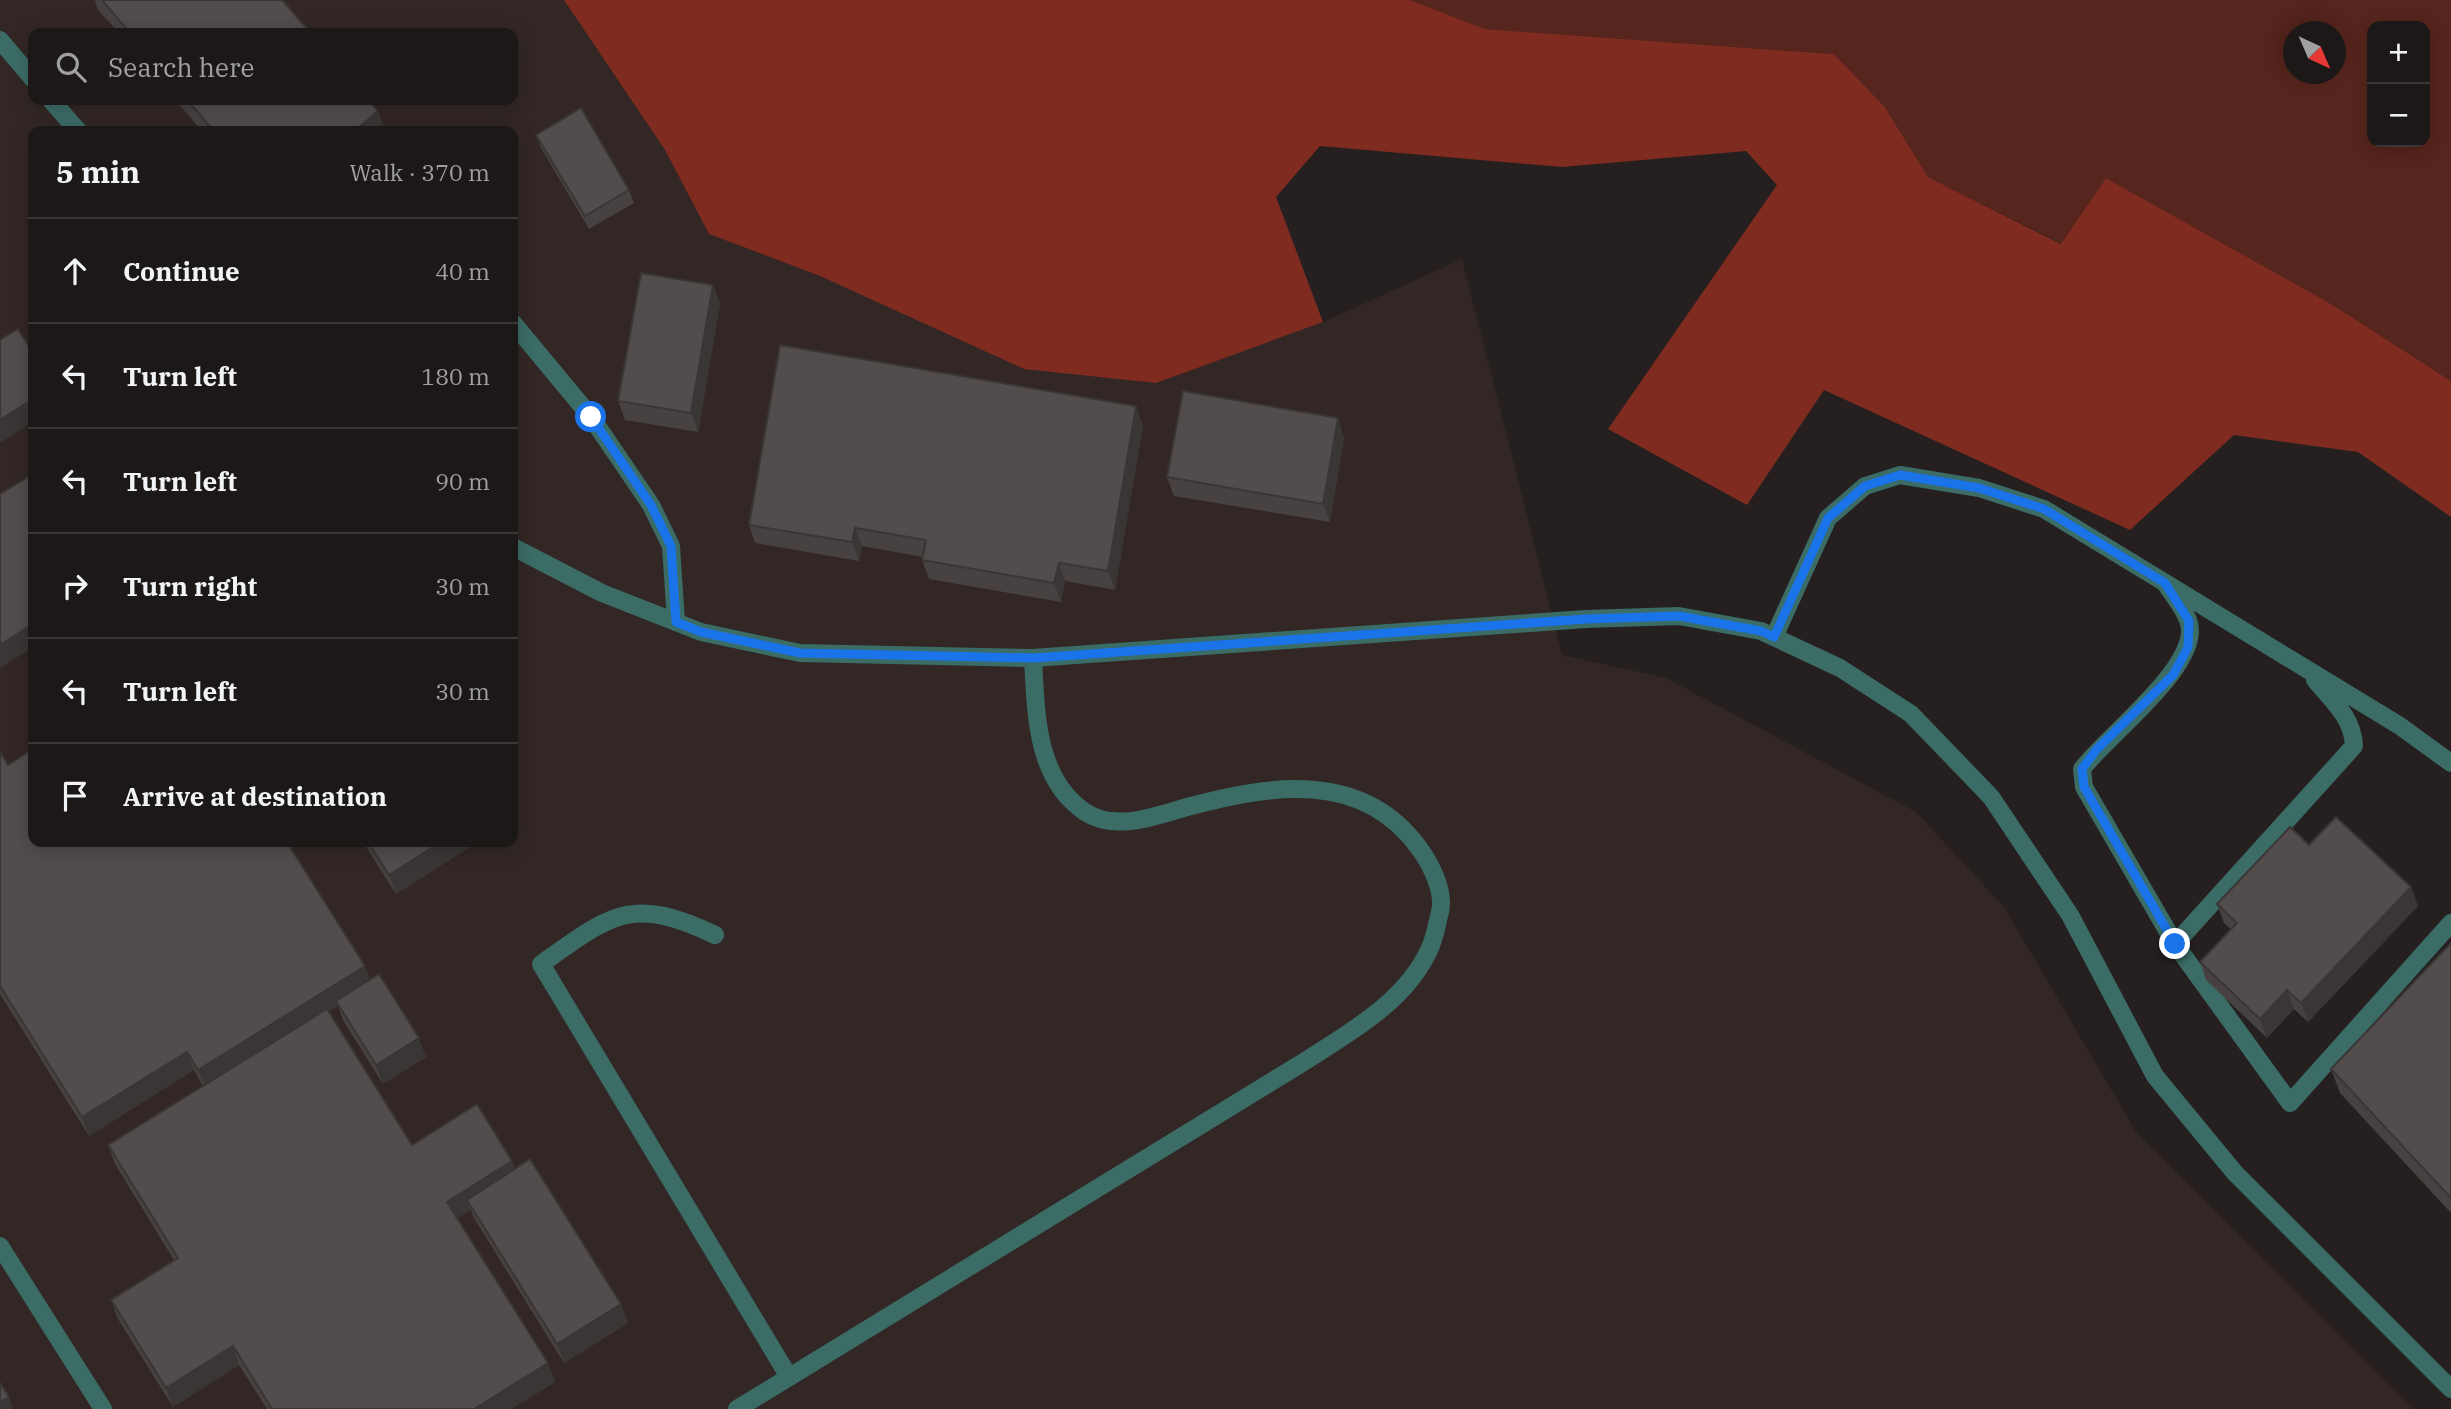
<!DOCTYPE html>
<meta charset="utf-8">
<style>
body{margin:0;font-family:"IBM Plex Serif",serif;background:#292524;color:#f1f3f6}
.controls{position:absolute;right:21px;top:21px;display:grid;overflow:hidden;border-radius:14px;box-shadow:0 4px 18px #0003}
.controls button{width:63px;height:63px;display:grid;place-items:center;padding:0;border:0;border-bottom:2px solid #3a3736;background:#1c1817;color:#f1f3f6;font:35px sans-serif}
.compass{position:absolute;left:2283px;top:21px;width:63px;height:63px;border-radius:50%;background:#1c1817;box-shadow:0 4px 18px #0003;rotate:136deg}
.stop{position:absolute;width:21px;height:21px;margin:-16px;border:5px solid #1a73e8;border-radius:50%;background:#fff}
.stop.end{background:#1a73e8;border-color:#fff;box-shadow:0 2px 7px #0008}
.list{margin:0;padding:0;list-style:none}
h2{display:flex;justify-content:space-between;align-items:center;height:91px;margin:0;padding:0 28px;font-size:30px}
h2 small{font-size:23px;font-weight:400;color:#a0a0a1}
.list li{display:grid;grid-template-columns:46px 1fr auto;gap:21px;align-items:center;box-sizing:border-box;height:105px;padding:0 28px;border-top:2px solid #3a3736}
.list b{display:block;font-size:26px;white-space:nowrap}
.list em{font-size:23px;font-style:normal;color:#a0a0a1}
.icon{flex:none;width:38px;height:38px;fill:none;stroke:currentColor;stroke-width:2;stroke-linecap:round;stroke-linejoin:round}
.map{position:relative;flex:none;width:2451px;height:1409px;overflow:hidden}
.search{position:absolute;background:#1c1817;box-shadow:0 4px 18px #0003;left:28px;top:28px;width:490px;height:77px;display:flex;align-items:center;gap:18px;box-sizing:border-box;padding:0 24px;border-radius:14px;color:#a0a0a1;font-size:26px}
.panel{position:absolute;background:#1c1817;box-shadow:0 4px 18px #0003;left:28px;top:126px;width:490px;height:721px;border-radius:14px}
.map>svg:first-child{display:block}
.built{fill:#322725;fill-rule:evenodd}
.green{fill:#56251d;fill-rule:evenodd}
.forest{fill:#7f2b1f}
.lines{fill:none;stroke-linecap:round;stroke-linejoin:round}
.service{stroke:#3b6c66;stroke-width:18}
.tertiary{stroke:#3b6c66;stroke-width:18}
.wall{fill:#474241}
.shaded-wall{fill:#393635}
.building{fill:#524d4c;stroke:#393635;stroke-width:2}
.route{stroke:#1a73e8;stroke-width:9}
</style>
<div class="map">
<svg width="2451" height="1409" viewBox="0 0 2451 1409">
<rect width="100%" height="100%" fill="#25201f"/>
<!-- built -->
<path class="built" d="M0 0H564L665 150 709 234 820 276 1323 322 1462 259 1562 655 1666 678 1916 812 2004 907 2136 1132 2414 1409H0ZM33 33H513V100H33ZM33 131H513V842H33Z"/>
<!-- green -->
<path class="green" d="M1410 0H2451V381L2333 305 2106 178 2062 244 1928 177 1885 107 1834 54 1485 29ZM2372 26H2425V142H2372ZM2294 32H2336V74H2294Z"/>
<!-- forest -->
<path class="forest" d="M564 0H1410L1485 29 1834 54 1885 107 1928 177 2061 244 2106 178 2333 305 2451 381V517L2358 452 2234 435 2130 530 1824 390 1747 505 1608 429 1777 185 1746 151 1562 167 1320 146 1276 197 1323 322 1156 383 1024 369 820 276 709 234 665 150Z"/>
<g class="lines">
<!-- service -->
<path class="service" d="M513 323 591 417 651 505 671 546 676 622
M2165 583C2172 594 2183 607 2188 620 2205 663 2107 735 2082 769L2084 787 2175 944 2290 1103 2451 923
M1774 637 1828 518 1865 486 1900 475 1979 488 2044 509 2400 726 2451 763
M715 935C631 895 612 914 541 964L789 1377
M2175 944 2354 746C2353 718 2332 700 2315 680"/>
<!-- tertiary -->
<path class="tertiary" d="M0 40 33 79
M51 100 78 131
M513 547 602 593 701 632 800 653 1033 658 1586 619 1679 616 1761 631 1840 668 1911 714 1991 797 2070 915 2155 1076 2235 1173 2451 1389
M0 1246 103 1409
M737 1409 1302 1063C1350 1032 1406 1002 1430 948 1435 937 1437 923 1440 912 1445 892 1431 864 1419 848 1362 769 1269 785 1187 807 1156 816 1115 832 1085 812 1035 778 1036 711 1033 658"/>
</g>
<!-- wall -->
<path class="wall" d="M95 0H282L311 33H119L98 10Z
M175 100H368L378 111 385 131H202Z
M536 135 629 190 634 203 589 229 541 148Z
M713 285 720 304 698 432 625 420 618 401Z
M1143 425 1115 590 1065 581 1061 602 929 579 922 560 923 557 862 546 859 561 755 543 749 525Z
M1344 437 1330 522 1174 496 1167 477Z
M0 752 8 765 370 980 426 1057 383 1084 343 1020 338 1006 328 1012 412 1145 512 1161 515 1169 621 1304 628 1323 564 1363 474 1218 471 1210 457 1218 548 1363 555 1382 511 1409H267L239 1365 173 1407 118 1319 111 1300 174 1260 115 1164 108 1145 203 1086 194 1070 89 1136 0 994Z
M363 842H476V843L396 894Z
M2309 845 2411 887 2418 906 2308 1022 2294 1009 2267 1038 2206 980 2200 962 2231 929 2224 923 2217 904Z
M2451 943V1213L2340 1093 2331 1069Z"/>
<!-- shaded-wall -->
<path class="shaded-wall" d="M378 111 385 131H355Z
M713 285 720 304 698 432 691 413Z
M33 399V422L0 443V420Z
M1136 406 1143 425 1115 590 1108 571Z
M1338 418 1344 437 1330 522 1323 504Z
M855 528 862 546 859 561 852 542Z
M1059 563 1065 581 1061 602 1054 583Z
M33 624V647L0 668V645Z
M441 842H476V843L396 894 389 875Z
M2411 887 2418 906 2308 1022 2301 1003Z
M365 966 372 985 336 1001 338 1006 205 1088 198 1070Z
M2287 990 2294 1009 2267 1038 2260 1019Z
M419 1038 426 1057 383 1084 376 1065Z
M187 1052 194 1070 89 1136 82 1117Z
M512 1161 519 1180 467 1200 471 1210 454 1220 447 1202Z
M621 1304 628 1323 564 1363 557 1344Z
M233 1346 239 1365 173 1407 166 1388Z
M548 1363 555 1382 511 1409H474Z
M9 1397 13 1409H0V1402Z"/>
<!-- building -->
<path class="building" d="M102 0H282L311 33H130Z
M187 100H368L378 111 355 131H214Z
M581 108 629 190 585 216 536 135Z
M641 273 713 285 691 413 618 401Z
M18 329 33 353V399L0 420V340Z
M780 345 1136 406 1108 571 1059 563 1054 583 922 560 926 540 855 528 852 542 749 525Z
M1183 391 1338 418 1323 504 1167 477Z
M33 474V624L0 645V494Z
M33 749V842H287L365 966 198 1070 187 1052 82 1117 0 986V752L8 765Z
M2336 817 2411 887 2301 1003 2287 990 2260 1019 2200 962 2237 923 2217 904 2290 827 2309 845Z
M368 842H441L389 875Z
M2451 943V1198L2331 1069Z
M379 974 419 1038 376 1065 336 1001Z
M327 1009 412 1145 477 1104 512 1161 447 1202 548 1363 474 1409H272L233 1346 166 1388 111 1300 178 1258 108 1145Z
M530 1159 621 1304 557 1344 467 1200Z
M0 1383 9 1397 0 1402Z"/>
<g class="lines">
<!-- route -->
<path class="route" d="M591 417 651 505 671 546 676 622 701 632 800 653 1034 658 1586 619 1679 616 1761 631 1774 637 1828 518 1865 486 1900 475 1979 488 2044 509 2165 583 2189 621 2188 647 2173 675 2097 749 2082 769 2084 787 2175 944"/>
</g>
</svg>
<div class="controls">
<button>+</button>
<button>−</button>
</div>
<svg class="compass" viewBox="-18 -18 36 36"><path d="M0-13l5 13h-10z" fill="#e53935"/><path d="M0 13l5-13h-10z" fill="#a0a0a1"/></svg>
<div class="stop" style="left:591px;top:417px"></div>
<div class="stop end" style="left:2175px;top:944px"></div>
<div class="search"><svg class="icon" aria-label="search" viewBox="0 0 24 24"><circle cx="10" cy="10" r="6"/><path d="M15 15l6 6"/></svg>Search here</div>
<section class="panel">
<h2>5 min<small>Walk · 370 m</small></h2>
<ul class="list">
<li><svg class="icon" aria-label="ahead" viewBox="0 0 24 24"><path d="M12 20V5M6 11l6-6 6 6"/></svg><div><b>Continue</b></div><em>40 m</em></li>
<li><svg class="icon" aria-label="left" viewBox="0 0 24 24"><path d="M17 20v-9H6M10 6l-5 5 5 5"/></svg><div><b>Turn left</b></div><em>180 m</em></li>
<li><svg class="icon" aria-label="left" viewBox="0 0 24 24"><path d="M17 20v-9H6M10 6l-5 5 5 5"/></svg><div><b>Turn left</b></div><em>90 m</em></li>
<li><svg class="icon" aria-label="right" viewBox="0 0 24 24"><path d="M7 20v-9h11M14 6l5 5-5 5"/></svg><div><b>Turn right</b></div><em>30 m</em></li>
<li><svg class="icon" aria-label="left" viewBox="0 0 24 24"><path d="M17 20v-9H6M10 6l-5 5 5 5"/></svg><div><b>Turn left</b></div><em>30 m</em></li>
<li><svg class="icon" aria-label="arrive" viewBox="0 0 24 24"><path d="M6 21V4h12l-3 4 3 4H6"/></svg><div><b>Arrive at destination</b></div></li>
</ul>
</section>
</div>
